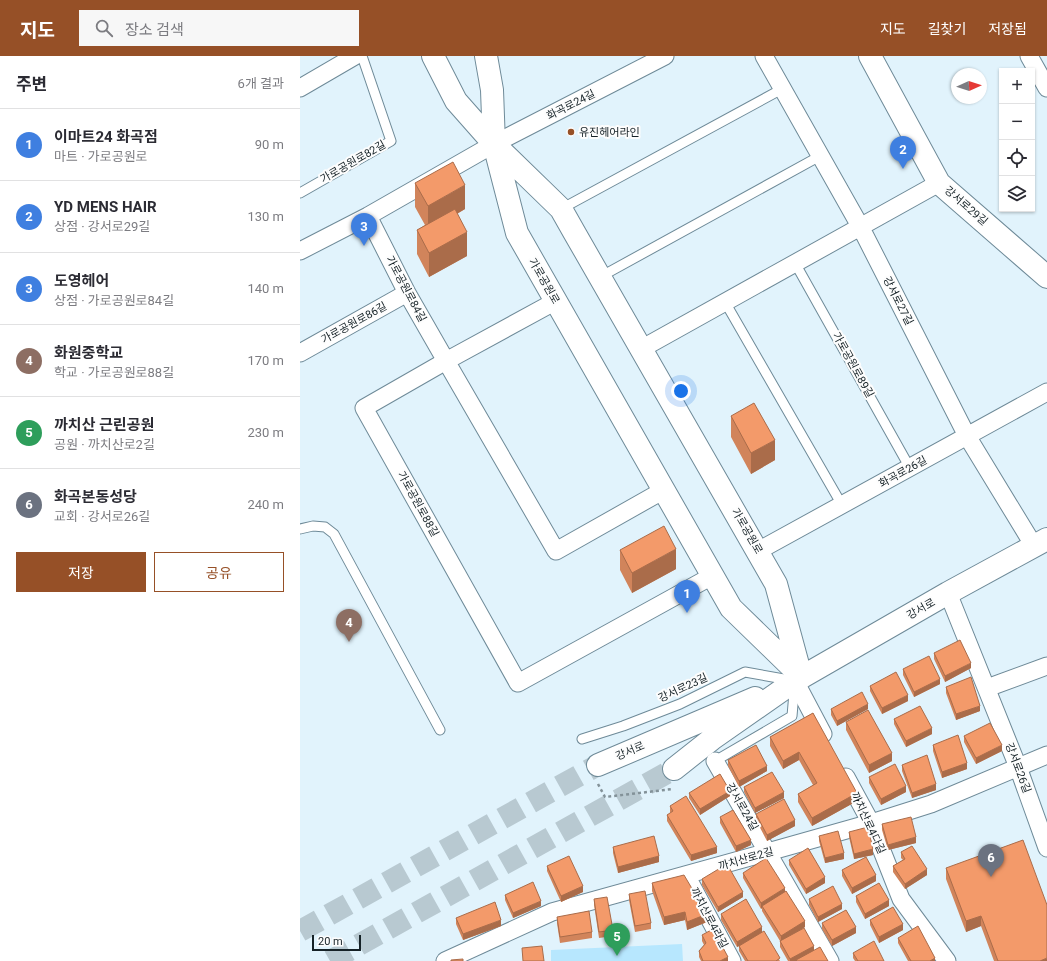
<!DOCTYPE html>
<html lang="ko">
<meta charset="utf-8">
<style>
body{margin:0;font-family:Roboto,"Noto Sans KR",sans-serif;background:#f7f7f7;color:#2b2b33}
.controls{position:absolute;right:12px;top:12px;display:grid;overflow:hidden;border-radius:0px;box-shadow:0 1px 3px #0004}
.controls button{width:36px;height:36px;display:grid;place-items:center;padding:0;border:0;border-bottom:1px solid #e1e1e2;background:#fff;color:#2b2b33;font:20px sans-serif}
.compass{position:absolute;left:651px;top:12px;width:36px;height:36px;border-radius:50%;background:#fff;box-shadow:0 1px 3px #0004;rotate:87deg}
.scale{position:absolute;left:12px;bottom:10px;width:49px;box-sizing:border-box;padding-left:4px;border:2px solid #162227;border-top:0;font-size:11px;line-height:14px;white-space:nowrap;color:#162227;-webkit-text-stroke:3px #fdfdfd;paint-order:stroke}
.you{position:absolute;left:381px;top:335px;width:14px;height:14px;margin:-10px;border:3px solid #fff;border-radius:50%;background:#1a73e8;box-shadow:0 0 0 6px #1a73e833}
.badge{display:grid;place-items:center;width:26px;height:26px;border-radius:50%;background:#965027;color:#fff;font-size:13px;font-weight:700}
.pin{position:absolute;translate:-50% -33px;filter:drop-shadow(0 1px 2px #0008)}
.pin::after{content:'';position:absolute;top:21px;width:14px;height:12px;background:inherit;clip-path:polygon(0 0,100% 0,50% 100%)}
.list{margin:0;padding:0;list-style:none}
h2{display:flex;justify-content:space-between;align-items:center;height:52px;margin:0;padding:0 16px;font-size:17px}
h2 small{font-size:13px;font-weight:400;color:#7c7c81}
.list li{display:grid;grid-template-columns:26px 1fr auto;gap:12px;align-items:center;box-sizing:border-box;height:72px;padding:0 16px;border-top:1px solid #e1e1e2}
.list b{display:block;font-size:15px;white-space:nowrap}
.list p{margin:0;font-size:13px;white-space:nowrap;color:#7c7c81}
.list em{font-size:13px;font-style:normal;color:#7c7c81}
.actions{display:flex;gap:8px;padding:12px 16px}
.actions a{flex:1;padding:9px 0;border:1px solid #965027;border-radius:0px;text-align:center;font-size:14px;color:#965027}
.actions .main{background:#965027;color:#fff}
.icon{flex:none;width:22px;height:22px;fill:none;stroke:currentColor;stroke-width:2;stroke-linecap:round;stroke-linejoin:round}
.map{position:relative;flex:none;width:747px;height:905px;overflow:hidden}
header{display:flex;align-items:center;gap:24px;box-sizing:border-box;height:56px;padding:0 20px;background:#965027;color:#fff}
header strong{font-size:19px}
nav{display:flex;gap:22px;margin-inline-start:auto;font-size:14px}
.search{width:280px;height:36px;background:#f7f7f7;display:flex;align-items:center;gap:10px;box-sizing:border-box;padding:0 14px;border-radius:0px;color:#7c7c81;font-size:15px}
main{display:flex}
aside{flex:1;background:#fff}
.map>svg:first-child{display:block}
.green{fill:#b7e7fe}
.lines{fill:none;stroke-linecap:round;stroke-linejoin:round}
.secondary-tunnel{stroke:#b8c9d1;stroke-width:22;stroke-dasharray:22 11;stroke-linecap:butt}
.service-casing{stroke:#6e8a98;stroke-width:11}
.minor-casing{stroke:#6e8a98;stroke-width:19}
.tertiary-casing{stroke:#6e8a98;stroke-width:24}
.secondary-casing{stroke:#6e8a98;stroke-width:24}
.path{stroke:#839299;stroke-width:2.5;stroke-dasharray:3 3;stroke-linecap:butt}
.service{stroke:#fff;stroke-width:9}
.minor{stroke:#fff;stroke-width:17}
.tertiary{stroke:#fff;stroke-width:22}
.secondary{stroke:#fff;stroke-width:22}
.wall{fill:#d1845b}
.shaded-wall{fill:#aa6c4a}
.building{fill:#f39a6a;stroke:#aa6c4a}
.poi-dot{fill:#965027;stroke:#fdfdfd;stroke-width:1.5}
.labels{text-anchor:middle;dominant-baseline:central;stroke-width:4;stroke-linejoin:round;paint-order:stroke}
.street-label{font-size:11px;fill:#162227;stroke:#fdfdfd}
.poi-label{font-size:11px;fill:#162227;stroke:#fdfdfd;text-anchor:start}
</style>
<header>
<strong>지도</strong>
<div class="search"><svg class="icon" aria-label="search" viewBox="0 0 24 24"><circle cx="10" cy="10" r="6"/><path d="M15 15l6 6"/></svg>장소 검색</div>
<nav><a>지도</a><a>길찾기</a><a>저장됨</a></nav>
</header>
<main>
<aside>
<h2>주변<small>6개 결과</small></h2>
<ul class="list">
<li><span class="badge" style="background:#3f7fe0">1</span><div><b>이마트24 화곡점</b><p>마트 · 가로공원로</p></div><em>90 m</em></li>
<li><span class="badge" style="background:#3f7fe0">2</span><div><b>YD MENS HAIR</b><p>상점 · 강서로29길</p></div><em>130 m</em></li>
<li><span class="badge" style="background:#3f7fe0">3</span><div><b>도영헤어</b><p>상점 · 가로공원로84길</p></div><em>140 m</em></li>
<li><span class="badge" style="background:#8d6e63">4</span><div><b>화원중학교</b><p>학교 · 가로공원로88길</p></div><em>170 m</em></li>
<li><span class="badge" style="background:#2e9e5b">5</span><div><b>까치산 근린공원</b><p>공원 · 까치산로2길</p></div><em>230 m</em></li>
<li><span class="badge" style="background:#6b7280">6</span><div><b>화곡본동성당</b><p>교회 · 강서로26길</p></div><em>240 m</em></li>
</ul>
<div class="actions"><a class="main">저장</a><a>공유</a></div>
</aside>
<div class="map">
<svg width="747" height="905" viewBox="0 0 747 905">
<rect width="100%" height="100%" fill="#e1f3fc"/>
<!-- green -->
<path class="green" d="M382 888 383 905H251V894Z"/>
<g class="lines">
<!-- secondary-tunnel -->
<path class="secondary-tunnel" d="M0 875 298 709
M30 905 374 713"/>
<!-- service casing -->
<g class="service-casing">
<path id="service" d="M0 137 91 85 62 0
M261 153 482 33
M495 207 610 412
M300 221 520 100
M425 246 542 449
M0 473 13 470 25 471 34 478 140 674
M282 683 323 670 380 648 445 616 495 625 492 660 415 705"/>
</g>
<!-- minor casing -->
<g class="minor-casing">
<path id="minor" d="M464 0 560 170 667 380 734 490
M729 0 747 32
M0 32 55 0
M68 160 107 237 146 305 64 352 218 627 412 520
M0 195 68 160 194 88 365 0
M256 245 146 305 256 495 364 434
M341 293 639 127
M0 297 107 237
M458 495 747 336
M648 537 718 711 747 792
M495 625 523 678
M687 632 747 610
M415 705 530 905
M546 721 571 767 601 843 647 905
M386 819 432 905
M145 905 252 856 468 796 571 767 631 748 747 699"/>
</g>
<!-- tertiary casing -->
<g class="tertiary-casing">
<path id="tertiary" d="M570 0 639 127 747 221"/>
</g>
<!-- secondary casing -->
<g class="secondary-casing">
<path id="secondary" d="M133 0 156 45 194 88 217 177 431 552 502 621
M186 0 192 34 194 88 261 153 274 176 476 528 501 620
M298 709 455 642
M374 713 412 683 495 625 648 537 747 483"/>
</g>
<!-- path -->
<path class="path" d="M298 728 305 741 373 733"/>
<!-- service -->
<use href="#service" class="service"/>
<!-- minor -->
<use href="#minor" class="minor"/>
<!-- tertiary -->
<use href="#tertiary" class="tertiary"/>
<!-- secondary -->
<use href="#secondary" class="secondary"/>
</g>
<!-- wall -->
<path class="wall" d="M115 127 165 153 157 158 167 200 129 221 117 198V174L125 169 115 151Z
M431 360 475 404 451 418 431 381Z
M320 494 376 513 332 537 320 514Z
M634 597 671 612 645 626 634 603Z
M603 613 640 628 614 641 603 619Z
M570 630 608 645 582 658 570 635Z
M646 631 680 655 656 664 646 637Z
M531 653H568L537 670 531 659Z
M513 657 557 745 512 770 498 746V738L513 729 499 704 483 713 470 690V681Z
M594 663 632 678 606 691 594 668Z
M546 666 592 705 569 717 546 674Z
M664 680 702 695 676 708 664 686Z
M633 689 667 713 642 722 633 695Z
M428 704 467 715 439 731 428 710Z
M602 709 636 734 612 742 602 715Z
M569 721 606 736 581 749 569 727Z
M444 731 484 742 455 757 444 736Z
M389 737 430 740 400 759 389 742Z
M370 750 417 797 391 805 367 765V759L371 757 370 756Z
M456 758 495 770 467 785 456 764Z
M420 761 451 789 436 796 420 767Z
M582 768 616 787 588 794 582 774Z
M549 776 573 799 554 803 549 781Z
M519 780 544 803 525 807 519 785Z
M313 791 359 806 318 817 313 797Z
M601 796 627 819 605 833 593 816V810L603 804 601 802Z
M489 804 525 827 506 838 489 809Z
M247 810 283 836 261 846 247 815Z
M646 812 747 905H694L681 870 666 876 646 823Z
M542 814 576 825 552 838 542 820Z
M443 817 485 836 505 871 494 878 514 895 528 905H488L480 891V885L462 855V852L461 853 443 822Z
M402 823 443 841 418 856 402 829Z
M352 827 407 866 387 874 385 864 364 869 352 835Z
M329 838 351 867V873L335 876 329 844Z
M205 839 241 850 213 862 205 844Z
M556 840 589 850 565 863 556 846Z
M294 843 313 874V880L299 882 294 849Z
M509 843 542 853 518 866 509 849Z
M421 858 462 876 480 905H445L439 895V890L437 891 421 864Z
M257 861 292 876V882L260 887 257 867Z
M156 862 201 870 163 884 156 868Z
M570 864 603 874 579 887 570 869Z
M522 867 556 877 532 890 522 873Z
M402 879 428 905H401L399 901V895L404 889 402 885Z
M598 882 635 905H608L598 887Z
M553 897 584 905H555L553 902Z"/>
<!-- shaded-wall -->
<path class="shaded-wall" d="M165 129V153L128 174V150Z
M167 176V200L129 221V197Z
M475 384V404L451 418V397Z
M376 493V513L332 537V517Z
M671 607V612L645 626V620Z
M640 623V628L614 641V636Z
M608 639V645L582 658V652Z
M568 648V653L537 670V665Z
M680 650V655L656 664V658Z
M632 672V678L606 691V685Z
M702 689V695L676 708V702Z
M499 696V704L483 713V705Z
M592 697V705L569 717V709Z
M667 707V713L642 722V716Z
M467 710V715L439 731V725Z
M636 728V734L612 742V737Z
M606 730V736L581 749V743Z
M430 735V740L400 759V753Z
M484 736V742L455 757V752Z
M557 737V745L512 770V762Z
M495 764V770L467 785V779Z
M616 781V787L588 794V789Z
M451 784V789L436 796V790Z
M417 791V797L391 805V799Z
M573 793V799L554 803V798Z
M544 797V803L525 807V802Z
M359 800V806L318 817V811Z
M627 813V819L605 833V828Z
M576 819V825L552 838V832Z
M525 821V827L506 838V833Z
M283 830V836L261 846V840Z
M485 832V838L462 850V852L461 853V847Z
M443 836V841L418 856V851Z
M589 844V850L565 863V858Z
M241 845V850L213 862V857Z
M542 848V853L518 866V861Z
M385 856V864L364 869V861Z
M407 858V866L387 874V866Z
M681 860V870L666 876V865Z
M201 864V870L163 884V878Z
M505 865V871L481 886V880Z
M603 868V874L579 887V881Z
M462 871V877L437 891V886Z
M556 871V877L532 890V884Z
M514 890V895L496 905H490V903Z
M428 901V905H420Z
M635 902V905H630Z
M747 902V905H740Z"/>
<!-- building -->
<path class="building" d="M153 106 165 129 128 150 115 127Z
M155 153 167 176 129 197 117 174Z
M454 347 475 384 451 397 431 360Z
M364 470 376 493 332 517 320 494Z
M660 584 671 607 645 620 634 597Z
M629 600 640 623 614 636 603 613Z
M596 616 608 639 582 652 570 630Z
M671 621 680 650 656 658 646 631Z
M562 636 568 648 537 665 531 653Z
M620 650 632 672 606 685 594 663Z
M568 654 592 697 569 709 546 666Z
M513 657 557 737 512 762 498 738 517 727 499 696 483 705 470 681Z
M690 667 702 689 676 702 664 680Z
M658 679 667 707 642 716 633 689Z
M456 689 467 710 439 725 428 704Z
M627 699 636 728 612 737 602 709Z
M595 708 606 730 581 743 569 721Z
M472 716 484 736 455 752 444 731Z
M420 718 430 735 400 753 389 737Z
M386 740 417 791 391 799 367 759 373 755 370 750Z
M484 743 495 764 467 779 456 758Z
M433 754 451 784 436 790 420 761Z
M611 761 616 781 588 789 582 768Z
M568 771 573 793 554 798 549 776Z
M538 775 544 797 525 802 519 780Z
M354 780 359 800 318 811 313 791Z
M723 784 747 849V902L740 905H698L681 860 666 865 646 812Z
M612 790 627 813 605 828 593 810 605 803 601 796Z
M508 792 525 821 506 833 489 804Z
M269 800 283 830 261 840 247 810Z
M566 801 576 819 552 832 542 814Z
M466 802 485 832 461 847 443 817Z
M427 808 443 836 418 851 402 823Z
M384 819 407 858 387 866 385 856 364 861 352 827Z
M233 826 241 845 213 857 205 839Z
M579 827 589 844 565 858 556 840Z
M533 830 542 848 518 861 509 843Z
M345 835 351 867 335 870 329 838Z
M486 835 505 865 481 880 462 850Z
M307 841 313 874 299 876 294 843Z
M446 843 462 871 437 886 421 858Z
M195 846 201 864 163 878 156 862Z
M593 851 603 868 579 881 570 864Z
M546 854 556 871 532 884 522 867Z
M289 855 292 876 260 881 257 861Z
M618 870 635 902 630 905H611L598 882Z
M504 872 514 890 490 903 480 885Z
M413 873 428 901 420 905H403L399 895 406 887 402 879Z
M464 875 480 902 476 905H448L439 890Z
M574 885 584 905H558L553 897Z
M242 890 244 905H223L222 892Z
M520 891 528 905H497L496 904Z
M163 903V905H151V904Z"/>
<!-- markers -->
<circle class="poi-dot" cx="271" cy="76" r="4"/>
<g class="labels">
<!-- street labels -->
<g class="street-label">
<text transform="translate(271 49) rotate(-27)">화곡로24길</text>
<text transform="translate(53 106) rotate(-30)">가로공원로82길</text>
<text transform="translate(666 150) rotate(41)">강서로29길</text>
<text transform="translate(244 225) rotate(60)">가로공원로</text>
<text transform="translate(106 233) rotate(62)">가로공원로84길</text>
<text transform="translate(598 245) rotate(63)">강서로27길</text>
<text transform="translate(54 267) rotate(-29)">가로공원로86길</text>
<text transform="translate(553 309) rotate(61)">가로공원로89길</text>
<text transform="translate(603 416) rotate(-29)">화곡로26길</text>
<text transform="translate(118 448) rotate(61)">가로공원로88길</text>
<text transform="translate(447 475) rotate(60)">가로공원로</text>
<text transform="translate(621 553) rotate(-30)">강서로</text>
<text transform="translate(383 632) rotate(-25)">강서로23길</text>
<text transform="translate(330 695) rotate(-23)">강서로</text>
<text transform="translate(718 712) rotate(69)">강서로26길</text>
<text transform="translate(442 751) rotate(60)">강서로24길</text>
<text transform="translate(568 767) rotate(65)">까치산로4다길</text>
<text transform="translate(446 803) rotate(-16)">까치산로2길</text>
<text transform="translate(409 862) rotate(62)">까치산로4라길</text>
</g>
<!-- poi labels -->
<g class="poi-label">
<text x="279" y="76">유진헤어라인</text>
</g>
</g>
</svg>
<div class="controls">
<button>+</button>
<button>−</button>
<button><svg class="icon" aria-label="locate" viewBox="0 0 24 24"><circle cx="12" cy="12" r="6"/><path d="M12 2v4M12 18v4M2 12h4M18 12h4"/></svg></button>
<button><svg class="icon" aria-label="layers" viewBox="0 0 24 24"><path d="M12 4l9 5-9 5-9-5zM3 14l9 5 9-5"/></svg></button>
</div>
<svg class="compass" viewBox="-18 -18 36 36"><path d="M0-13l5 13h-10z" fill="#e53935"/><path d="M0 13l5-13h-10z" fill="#7c7c81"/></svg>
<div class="scale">20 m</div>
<div class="you"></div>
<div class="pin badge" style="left:387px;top:557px;background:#3f7fe0">1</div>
<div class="pin badge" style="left:603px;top:113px;background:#3f7fe0">2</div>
<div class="pin badge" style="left:64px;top:190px;background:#3f7fe0">3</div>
<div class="pin badge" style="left:49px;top:586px;background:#8d6e63">4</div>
<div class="pin badge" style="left:317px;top:900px;background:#2e9e5b">5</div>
<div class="pin badge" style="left:691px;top:821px;background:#6b7280">6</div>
</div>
</main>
